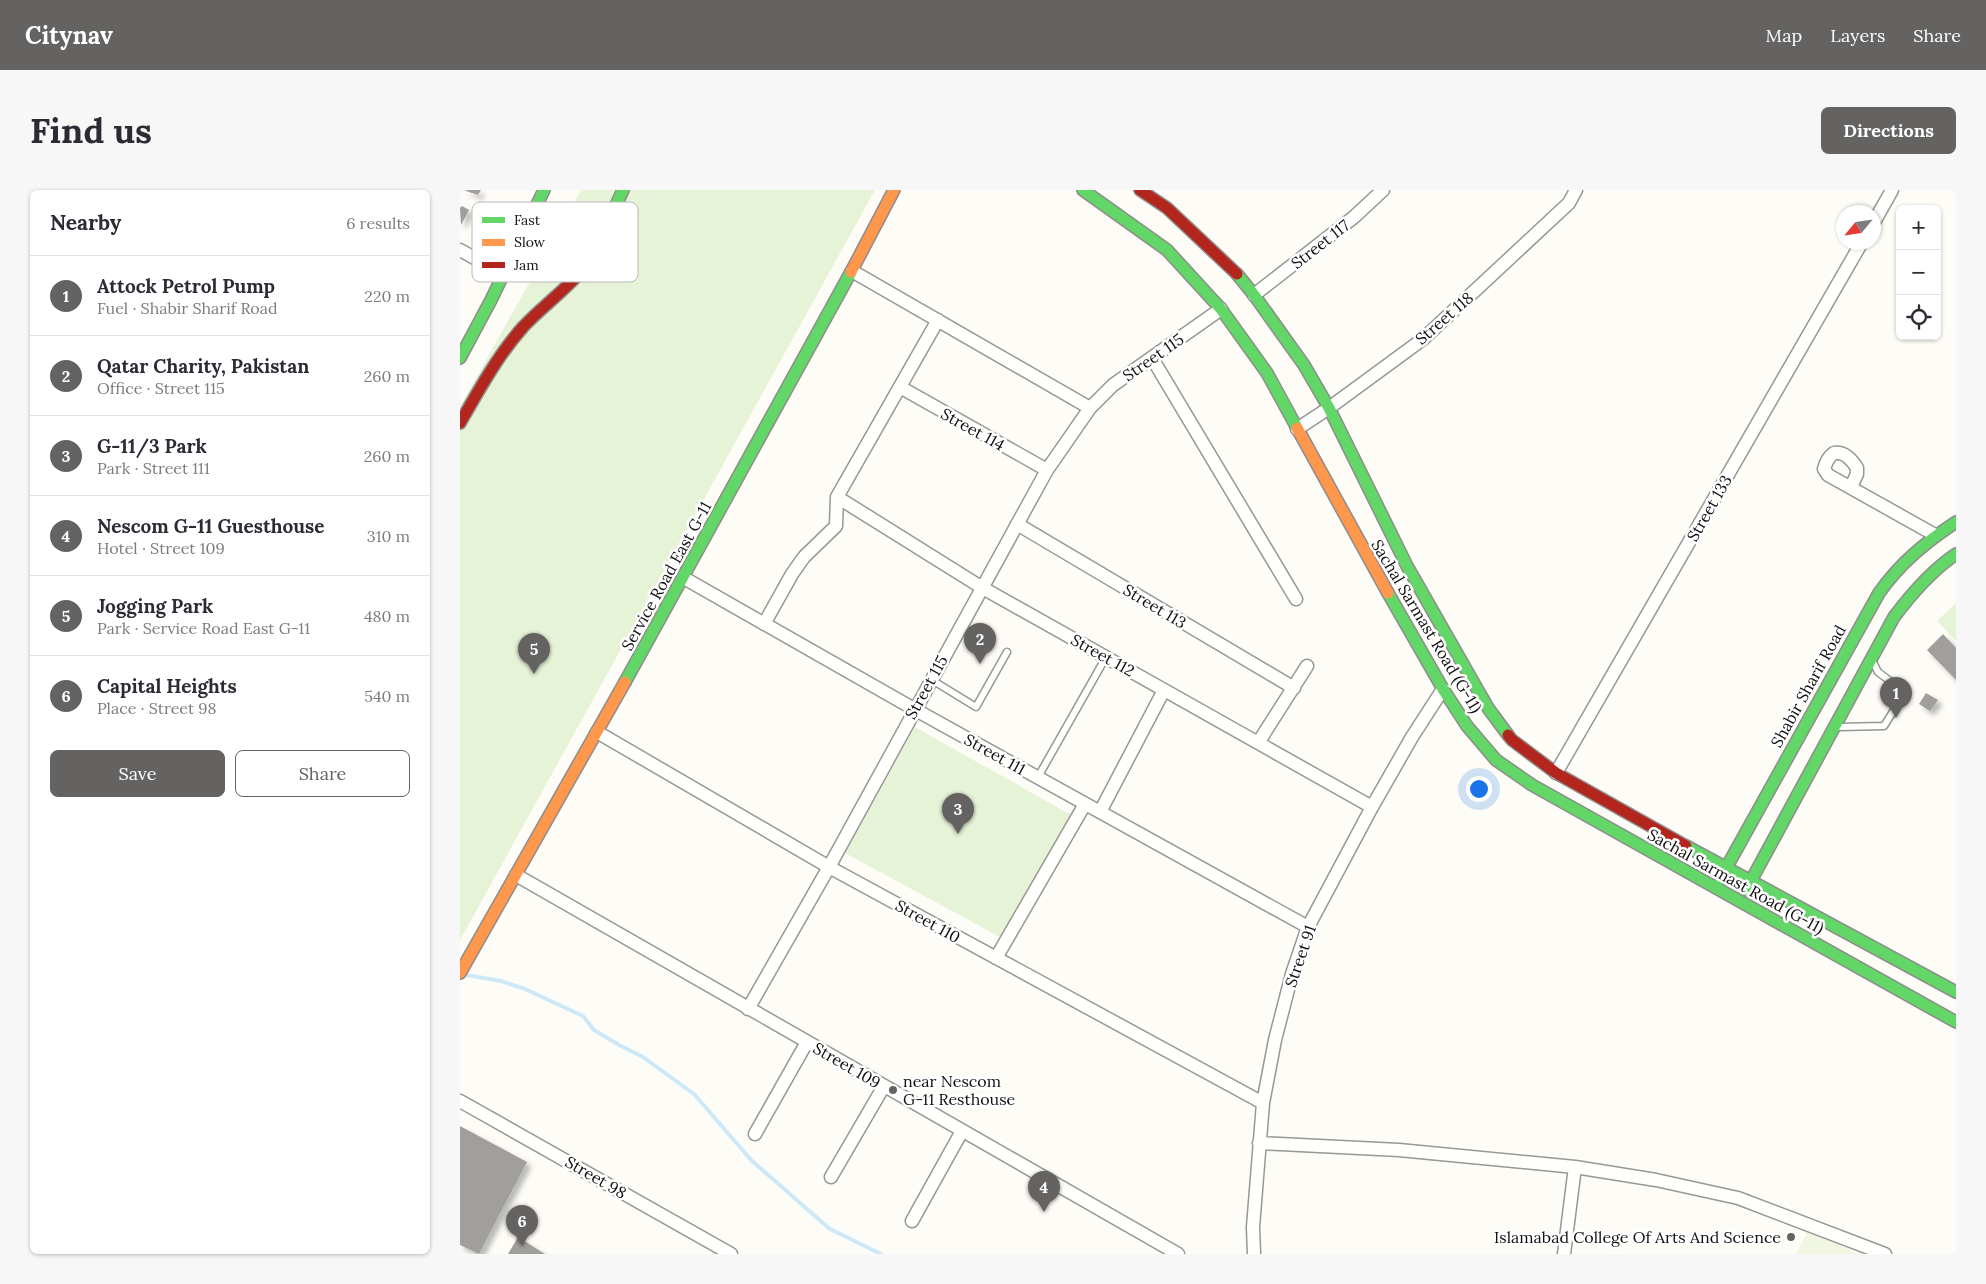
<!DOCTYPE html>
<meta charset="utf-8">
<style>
body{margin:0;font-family:Lora,serif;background:#f7f7f7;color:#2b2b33}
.controls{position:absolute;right:15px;top:15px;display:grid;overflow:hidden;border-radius:8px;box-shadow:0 1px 4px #0004}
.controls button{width:45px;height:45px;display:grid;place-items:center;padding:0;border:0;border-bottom:1px solid #e1e1e2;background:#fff;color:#2b2b33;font:25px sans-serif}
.compass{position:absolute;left:1376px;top:15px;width:45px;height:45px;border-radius:50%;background:#fff;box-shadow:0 1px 4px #0004;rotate:241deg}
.you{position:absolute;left:1018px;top:598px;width:18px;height:18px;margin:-12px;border:4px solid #fff;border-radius:50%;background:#1a73e8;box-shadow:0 0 0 8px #1a73e833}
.badge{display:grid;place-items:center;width:32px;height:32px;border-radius:50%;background:#646362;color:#fff;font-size:16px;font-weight:700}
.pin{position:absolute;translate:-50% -41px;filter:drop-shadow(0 1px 2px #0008)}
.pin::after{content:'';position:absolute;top:26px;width:18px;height:15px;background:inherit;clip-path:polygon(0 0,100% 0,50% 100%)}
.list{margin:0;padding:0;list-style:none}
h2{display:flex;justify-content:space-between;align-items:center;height:65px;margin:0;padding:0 20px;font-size:21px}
h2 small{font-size:16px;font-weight:400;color:#7c7c81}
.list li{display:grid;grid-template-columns:32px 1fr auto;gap:15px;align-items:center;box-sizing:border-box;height:80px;padding:0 20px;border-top:1px solid #e1e1e2}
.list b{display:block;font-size:19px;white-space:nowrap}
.list p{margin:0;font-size:16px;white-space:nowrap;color:#7c7c81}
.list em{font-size:16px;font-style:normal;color:#7c7c81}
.actions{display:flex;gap:10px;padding:15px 20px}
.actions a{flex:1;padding:11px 0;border:1px solid #646362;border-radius:8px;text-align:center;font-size:18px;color:#646362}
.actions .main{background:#646362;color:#fff}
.icon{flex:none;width:28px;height:28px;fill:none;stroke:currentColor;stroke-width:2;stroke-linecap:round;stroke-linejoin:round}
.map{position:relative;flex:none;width:1496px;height:1064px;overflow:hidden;border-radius:8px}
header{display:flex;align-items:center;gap:30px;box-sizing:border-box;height:70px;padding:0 25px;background:#646362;color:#fff}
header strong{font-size:24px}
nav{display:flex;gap:28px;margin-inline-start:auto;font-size:18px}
.intro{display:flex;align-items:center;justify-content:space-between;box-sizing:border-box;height:120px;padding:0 30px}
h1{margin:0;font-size:35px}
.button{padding:12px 22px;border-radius:8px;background:#646362;color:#fff;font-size:18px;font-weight:700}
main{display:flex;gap:30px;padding:0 30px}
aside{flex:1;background:#fff;border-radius:8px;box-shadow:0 1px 4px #0004}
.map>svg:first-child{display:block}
.green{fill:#e7f3d7}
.pitch{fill:#f0f6e1}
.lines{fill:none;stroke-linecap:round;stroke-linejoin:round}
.stream{stroke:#cde8f7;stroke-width:4}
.building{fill:#a19f9c;filter:url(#shadow)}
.lane-casing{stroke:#979795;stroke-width:9}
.street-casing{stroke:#979795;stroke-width:15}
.fast-casing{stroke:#8e8d8b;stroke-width:14}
.slow-casing{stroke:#8e8d8b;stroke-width:14}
.jam-casing{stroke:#8e8d8b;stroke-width:14}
.lane{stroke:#fffffe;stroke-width:6}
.street{stroke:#fffffe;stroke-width:12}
.fast{stroke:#63d668;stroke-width:11}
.slow{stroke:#ff974d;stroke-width:11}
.jam{stroke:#b3261e;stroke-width:11}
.poi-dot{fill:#646362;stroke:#fff;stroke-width:2}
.labels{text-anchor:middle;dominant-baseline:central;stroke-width:5;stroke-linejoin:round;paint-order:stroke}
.street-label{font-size:16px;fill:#111;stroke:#fff}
.poi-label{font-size:16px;fill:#111;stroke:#fff;text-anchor:start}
.key{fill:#fff;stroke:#b8b8b8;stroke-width:1}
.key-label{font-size:14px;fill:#111}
</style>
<header>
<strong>Citynav</strong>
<nav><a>Map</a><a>Layers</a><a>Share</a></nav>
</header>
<div class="intro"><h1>Find us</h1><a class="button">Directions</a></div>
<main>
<aside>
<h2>Nearby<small>6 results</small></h2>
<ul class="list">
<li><span class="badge">1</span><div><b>Attock Petrol Pump</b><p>Fuel · Shabir Sharif Road</p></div><em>220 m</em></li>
<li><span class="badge">2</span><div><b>Qatar Charity, Pakistan</b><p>Office · Street 115</p></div><em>260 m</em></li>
<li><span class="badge">3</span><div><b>G-11/3 Park</b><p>Park · Street 111</p></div><em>260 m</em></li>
<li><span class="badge">4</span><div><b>Nescom G-11 Guesthouse</b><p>Hotel · Street 109</p></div><em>310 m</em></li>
<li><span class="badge">5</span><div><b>Jogging Park</b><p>Park · Service Road East G-11</p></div><em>480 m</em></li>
<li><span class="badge">6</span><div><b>Capital Heights</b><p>Place · Street 98</p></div><em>540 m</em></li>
</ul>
<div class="actions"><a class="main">Save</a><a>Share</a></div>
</aside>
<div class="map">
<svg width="1496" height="1064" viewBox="0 0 1496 1064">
<defs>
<filter id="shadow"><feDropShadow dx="4.5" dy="4.5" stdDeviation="2.5" flood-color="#0004"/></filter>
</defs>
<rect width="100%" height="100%" fill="#fdfcf7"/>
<!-- green -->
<path class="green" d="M121 0H415L0 750V217Z
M1496 413V451L1477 431Z
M455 537 611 625 540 747 385 663Z"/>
<!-- pitch -->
<path class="pitch" d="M1349 1039 1397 1064H1336Z"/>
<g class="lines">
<!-- stream -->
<path class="stream" d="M6 785 41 791 65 799 123 826 134 840 159 855 183 867 234 904 292 971 370 1039 421 1064"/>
</g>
<!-- building -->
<path class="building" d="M3 0H21L18 5Z
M2 16 9 20 1 35 0 18Z
M1483 444 1496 458V490L1467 460Z
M1466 503 1478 510 1470 521 1459 514Z
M0 936 67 972 19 1064 0 1055Z
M58 1047 85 1064H48Z"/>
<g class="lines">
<!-- lane casing -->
<g class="lane-casing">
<path id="lane" d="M472 490 516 517 547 462
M1378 537 1424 536 1439 512 1438 497 1418 482 1413 472
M578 587 646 467"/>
</g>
<!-- street casing -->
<g class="street-casing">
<path id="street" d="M1414 32 1432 0
M0 60 43 84
M392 81 630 218
M794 105 894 27 923 0
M692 168 836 409
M440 197 587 280
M837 239 869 218 963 149 1109 13 1116 0
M1391 297 1397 284V278C1392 270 1384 261 1374 263 1368 267 1366 272 1364 279L1368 285 1475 345
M377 307 521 397 912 617
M557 334 834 498
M224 388 454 519 848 737
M304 434 332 384 344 367 376 336 377 307 478 130
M137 542 369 677 803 913
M798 553 847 476
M1096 583 1402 52
M640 622 704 500
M56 685 718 1064
M536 768 625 614
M288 819 369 677 587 280 630 218 653 195 761 119
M0 911 271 1064
M295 944 347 852
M799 953 939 960 1115 977 1196 990 1278 1008 1425 1064
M371 987 424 896
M452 1031 502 941
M794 1064 793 1037 803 913 815 850 832 784 848 737 912 617 952 547 983 499
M1104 1064 1115 977"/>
</g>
<!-- fast casing -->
<g class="fast-casing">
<path id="fast" d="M623 0 707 60 761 119 807 183 837 238
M777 84 794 105 844 175 869 218 947 376 1028 518 1048 545
M117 86 137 57 163 0
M0 168 31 110 84 0
M928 403 983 499 1007 536 1036 570 1072 595 1496 832
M165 492 391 82
M1226 656 1496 802
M1260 689 1419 403C1440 373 1466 352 1496 332
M1286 700 1434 427C1452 403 1471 381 1496 364"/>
</g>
<!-- slow casing -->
<g class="slow-casing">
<path id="slow" d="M391 82 434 0
M837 238 928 403
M0 783 165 492"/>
</g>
<!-- jam casing -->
<g class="jam-casing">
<path id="jam" d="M680 0 707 18 777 84
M0 233C19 200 38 165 63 137 80 119 100 104 117 86
M1048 545 1052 550 1096 583 1226 656"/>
</g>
<!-- lane -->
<use href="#lane" class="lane"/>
<!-- street -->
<use href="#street" class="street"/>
<!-- fast -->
<use href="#fast" class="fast"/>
<!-- slow -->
<use href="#slow" class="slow"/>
<!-- jam -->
<use href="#jam" class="jam"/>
</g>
<!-- markers -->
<g class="poi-dot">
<circle cx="433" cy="900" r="5"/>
<circle cx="1331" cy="1047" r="5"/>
</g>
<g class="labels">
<!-- street labels -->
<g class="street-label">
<text transform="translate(860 54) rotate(-38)">Street 117</text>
<text transform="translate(984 128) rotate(-41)">Street 118</text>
<text transform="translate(693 167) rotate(-35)">Street 115</text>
<text transform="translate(513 239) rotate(29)">Street 114</text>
<text transform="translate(1249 318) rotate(-60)">Street 133</text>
<text transform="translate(206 386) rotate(-61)">Service Road East G-11</text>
<text transform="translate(695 416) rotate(31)">Street 113</text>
<text transform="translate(967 436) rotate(59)">Sachal Sarmast Road (G-11)</text>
<text transform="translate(643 465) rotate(29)">Street 112</text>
<text transform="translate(1348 496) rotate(-61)">Shabir Sharif Road</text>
<text transform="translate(466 497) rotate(-61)">Street 115</text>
<text transform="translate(535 564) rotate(29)">Street 111</text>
<text transform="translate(1276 691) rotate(29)">Sachal Sarmast Road (G-11)</text>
<text transform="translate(468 731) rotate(29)">Street 110</text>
<text transform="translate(840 766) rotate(-71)">Street 91</text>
<text transform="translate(387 875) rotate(30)">Street 109</text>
<text transform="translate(136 987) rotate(30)">Street 98</text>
</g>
<!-- poi labels -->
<g class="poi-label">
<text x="443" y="891">near Nescom<tspan x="443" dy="18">G-11 Resthouse</tspan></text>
<text x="1321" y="1047" text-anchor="end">Islamabad College Of Arts And Science</text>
</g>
</g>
<!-- legend -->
<rect x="12" y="12" width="166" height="80" rx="8" class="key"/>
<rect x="22" y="27" width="23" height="6" fill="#63d668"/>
<rect x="22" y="49" width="23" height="7" fill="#ff974d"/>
<rect x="22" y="72" width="23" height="6" fill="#b3261e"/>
<g class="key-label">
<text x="54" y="35">Fast</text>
<text x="54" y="57">Slow</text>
<text x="54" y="80">Jam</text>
</g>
</svg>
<div class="controls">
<button>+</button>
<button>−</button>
<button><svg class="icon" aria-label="locate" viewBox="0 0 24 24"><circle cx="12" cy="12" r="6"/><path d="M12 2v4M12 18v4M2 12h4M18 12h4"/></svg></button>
</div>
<svg class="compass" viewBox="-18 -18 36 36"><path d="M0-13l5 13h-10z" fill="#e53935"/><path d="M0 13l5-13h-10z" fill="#7c7c81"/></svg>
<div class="you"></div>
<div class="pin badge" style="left:1436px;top:528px">1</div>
<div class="pin badge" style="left:520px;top:474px">2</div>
<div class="pin badge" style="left:498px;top:644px">3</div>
<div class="pin badge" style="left:584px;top:1022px">4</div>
<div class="pin badge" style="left:74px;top:484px">5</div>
<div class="pin badge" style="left:62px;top:1056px">6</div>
</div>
</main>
